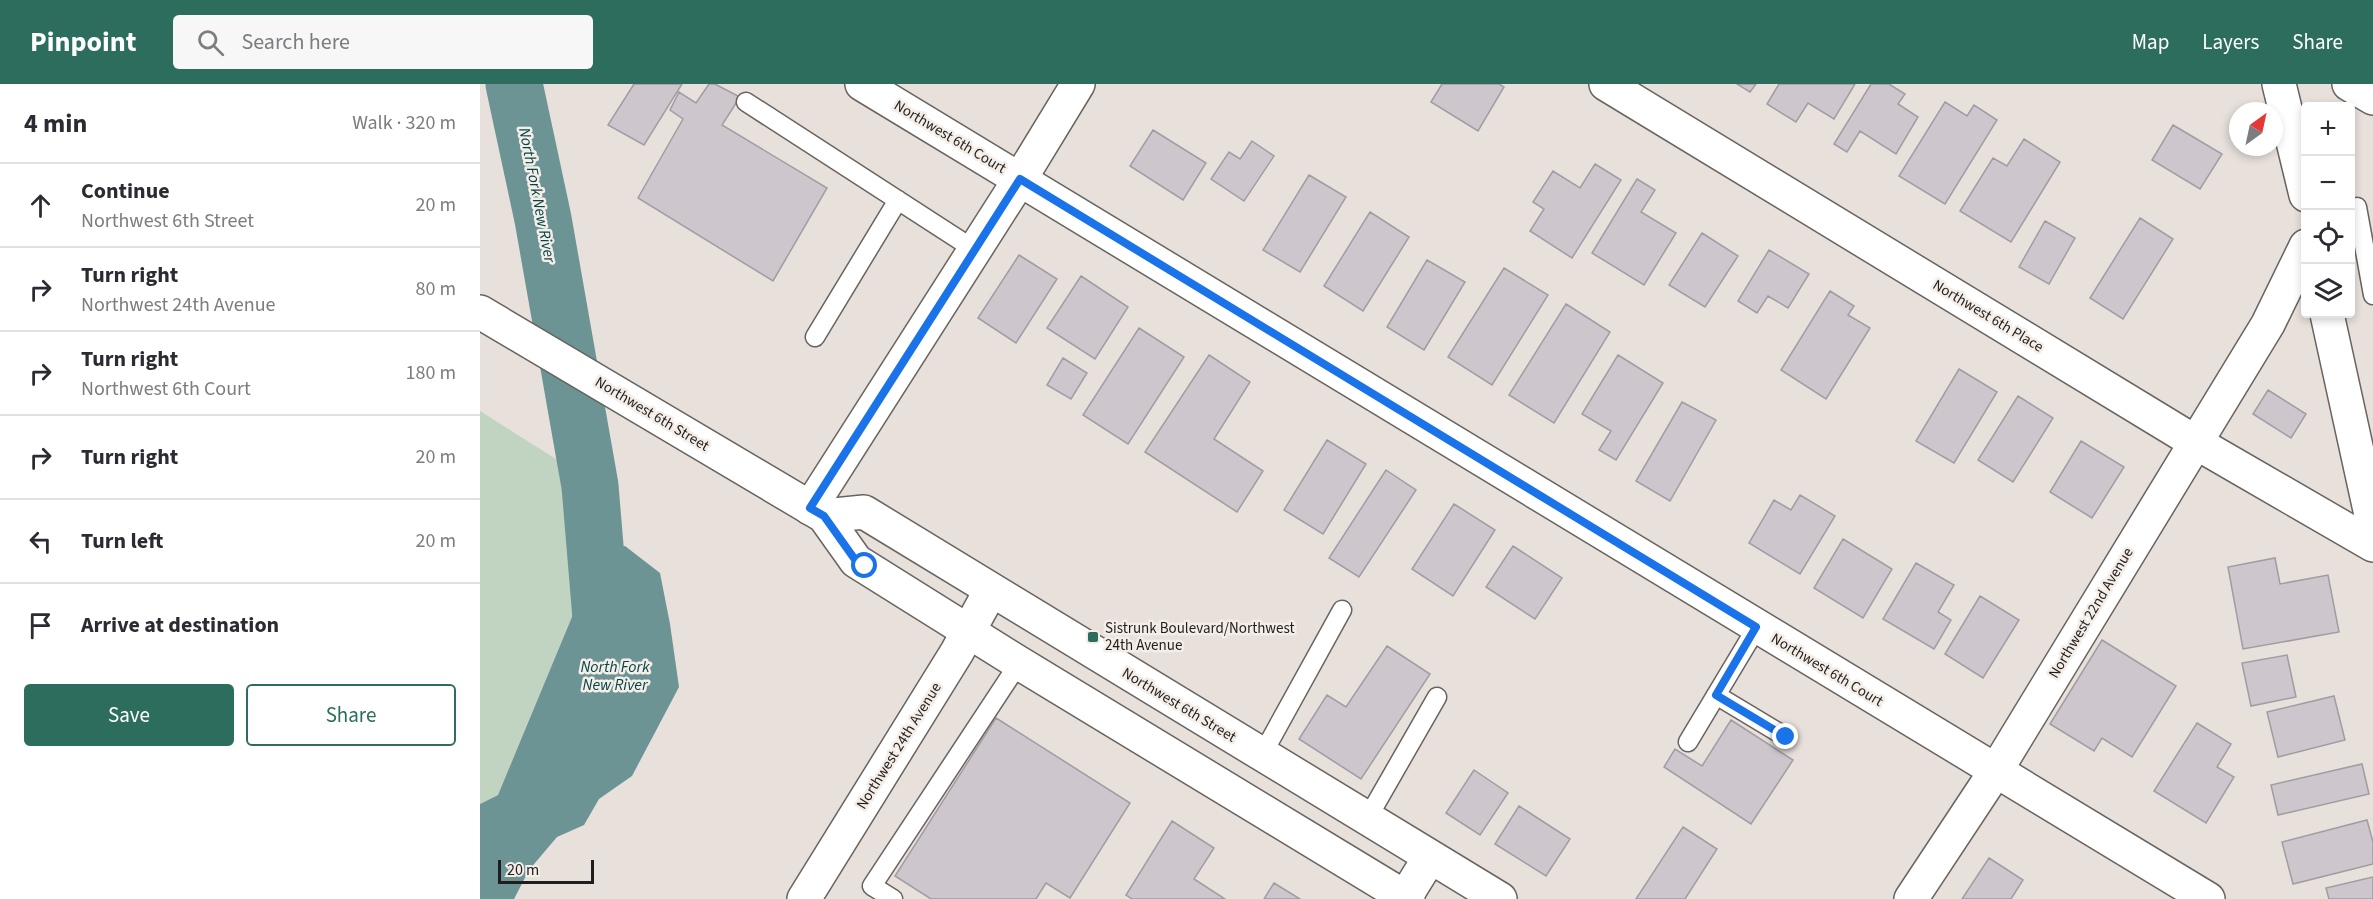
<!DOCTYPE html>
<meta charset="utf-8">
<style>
body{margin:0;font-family:"Source Sans 3",sans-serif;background:#f7f7f7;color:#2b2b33}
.controls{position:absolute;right:18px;top:18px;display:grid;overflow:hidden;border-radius:6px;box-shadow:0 3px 9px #0003}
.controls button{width:54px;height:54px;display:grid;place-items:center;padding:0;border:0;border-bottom:2px solid #e1e1e2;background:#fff;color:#2b2b33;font:30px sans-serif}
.compass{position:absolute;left:1749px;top:18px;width:54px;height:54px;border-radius:50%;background:#fff;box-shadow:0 3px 9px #0003;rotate:33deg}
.scale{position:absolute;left:18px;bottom:15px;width:96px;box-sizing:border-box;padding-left:6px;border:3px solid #201e1c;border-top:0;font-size:16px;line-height:21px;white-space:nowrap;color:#201e1c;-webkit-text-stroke:4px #f4ede8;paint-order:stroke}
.stop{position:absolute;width:18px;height:18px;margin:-14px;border:4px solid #1a73e8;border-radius:50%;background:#fff}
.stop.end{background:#1a73e8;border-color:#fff;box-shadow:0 2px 6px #0008}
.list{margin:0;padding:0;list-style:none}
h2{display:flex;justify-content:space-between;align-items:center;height:78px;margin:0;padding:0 24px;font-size:26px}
h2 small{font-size:20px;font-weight:400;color:#7c7c81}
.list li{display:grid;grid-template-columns:39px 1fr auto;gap:18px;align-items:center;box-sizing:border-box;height:84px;padding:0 24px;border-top:2px solid #e1e1e2}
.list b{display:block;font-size:22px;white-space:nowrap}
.list p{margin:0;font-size:20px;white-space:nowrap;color:#7c7c81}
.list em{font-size:20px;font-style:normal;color:#7c7c81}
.actions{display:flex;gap:12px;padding:18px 24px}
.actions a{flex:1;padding:14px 0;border:2px solid #2c6d5d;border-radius:6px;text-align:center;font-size:21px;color:#2c6d5d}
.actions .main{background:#2c6d5d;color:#fff}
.icon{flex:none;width:33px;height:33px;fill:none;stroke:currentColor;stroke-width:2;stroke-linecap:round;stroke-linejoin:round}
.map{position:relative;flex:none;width:1893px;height:815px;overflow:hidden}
header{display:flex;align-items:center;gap:36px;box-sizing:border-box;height:84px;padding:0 30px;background:#2c6d5d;color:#fff}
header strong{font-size:28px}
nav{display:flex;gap:33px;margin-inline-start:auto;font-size:21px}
.search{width:420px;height:54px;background:#f7f7f7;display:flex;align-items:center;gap:15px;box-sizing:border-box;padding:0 21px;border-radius:6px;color:#7c7c81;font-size:22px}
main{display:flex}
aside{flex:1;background:#fff}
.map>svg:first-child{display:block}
.green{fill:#c1d4c1}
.water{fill:#6d9494}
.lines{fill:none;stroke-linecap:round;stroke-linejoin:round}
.river{stroke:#6d9494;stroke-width:57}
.building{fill:#cdc7cd;stroke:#a19ca1;stroke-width:1.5}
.service-casing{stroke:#69635f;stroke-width:21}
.minor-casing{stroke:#69635f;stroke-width:36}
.tertiary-casing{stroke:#69635f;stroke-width:36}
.service{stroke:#fff;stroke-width:18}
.minor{stroke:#fff;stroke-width:33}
.tertiary{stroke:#fff;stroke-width:33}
.route{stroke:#1a73e8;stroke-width:8}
.poi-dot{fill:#2c6d5d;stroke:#f4ede8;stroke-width:2}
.labels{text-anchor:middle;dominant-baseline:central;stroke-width:5;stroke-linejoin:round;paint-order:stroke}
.street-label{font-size:15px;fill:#201e1c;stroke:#f4ede8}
.poi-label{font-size:15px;fill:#201e1c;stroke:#f4ede8;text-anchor:start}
.water-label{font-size:16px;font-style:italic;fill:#044545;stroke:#f4ede8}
</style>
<header>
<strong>Pinpoint</strong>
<div class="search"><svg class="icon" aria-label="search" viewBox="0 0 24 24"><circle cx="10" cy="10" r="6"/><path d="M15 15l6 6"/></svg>Search here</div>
<nav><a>Map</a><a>Layers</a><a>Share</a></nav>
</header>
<main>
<aside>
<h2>4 min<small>Walk · 320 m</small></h2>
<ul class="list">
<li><svg class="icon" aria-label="ahead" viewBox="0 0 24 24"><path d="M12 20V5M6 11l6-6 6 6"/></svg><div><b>Continue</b><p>Northwest 6th Street</p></div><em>20 m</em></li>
<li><svg class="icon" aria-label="right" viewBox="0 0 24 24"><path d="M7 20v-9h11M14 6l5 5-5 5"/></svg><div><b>Turn right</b><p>Northwest 24th Avenue</p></div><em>80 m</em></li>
<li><svg class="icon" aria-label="right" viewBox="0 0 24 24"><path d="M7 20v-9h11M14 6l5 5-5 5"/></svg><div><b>Turn right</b><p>Northwest 6th Court</p></div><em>180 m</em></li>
<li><svg class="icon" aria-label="right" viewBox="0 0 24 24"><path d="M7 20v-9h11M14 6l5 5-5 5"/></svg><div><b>Turn right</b></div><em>20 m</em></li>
<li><svg class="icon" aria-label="left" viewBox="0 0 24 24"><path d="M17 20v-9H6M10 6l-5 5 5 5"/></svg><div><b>Turn left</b></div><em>20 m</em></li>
<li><svg class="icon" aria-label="arrive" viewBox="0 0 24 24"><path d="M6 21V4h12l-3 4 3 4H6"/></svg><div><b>Arrive at destination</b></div></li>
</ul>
<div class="actions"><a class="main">Save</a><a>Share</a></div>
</aside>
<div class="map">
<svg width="1893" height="815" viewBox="0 0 1893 815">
<rect width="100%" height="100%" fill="#e7e0db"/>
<!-- green -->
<path class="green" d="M0 327 95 387 94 528 18 711 0 720Z"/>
<!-- water -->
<path class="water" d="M145 462 180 489 190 540 199 603 152 692 119 715 104 741 77 753 49 786 34 815H0V720L18 711 94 528V475Z"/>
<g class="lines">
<!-- river -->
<path class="river" d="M34 0 63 135 110 402 122 546"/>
</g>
<!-- building -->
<path class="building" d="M154 0H202L164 61 128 41Z
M229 0H235L260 13 242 41 347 104 293 197 158 114 203 35 190 26 199 8 216 19Z
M962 0H1019L1024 3 998 47 951 18Z
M1257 0H1276L1270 8Z
M1299 0H1375L1354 35 1328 19 1316 38 1287 20Z
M1391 0H1409L1425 10 1418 20 1438 33 1416 70 1380 47 1367 68 1354 60Z
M1465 18 1487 32 1494 21 1517 36 1465 120 1419 92Z
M1693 41 1742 70 1720 105 1672 76Z
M673 46 726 79 703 116 650 82Z
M1544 55 1580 78 1531 158 1480 127 1513 74 1527 82Z
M772 57 794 72 764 117 731 95 749 68 760 75Z
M1115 80 1141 96 1092 174 1050 147 1064 125 1053 118 1073 87 1100 104Z
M829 91 866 113 820 188 783 166Z
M1157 95 1175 106 1161 128 1196 149 1164 201 1112 169Z
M890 128 929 153 883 227 844 202Z
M1660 134 1693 155 1643 235 1610 214Z
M1565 137 1595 154 1569 200 1539 183Z
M1222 149 1258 172 1225 223 1189 201Z
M1289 166 1329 190 1308 224 1288 212 1277 229 1258 217Z
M539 171 577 195 536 259 498 234Z
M947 176 985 198 944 266 907 243Z
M1024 184 1068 211 1012 301 968 273Z
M601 192 648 223 615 275 567 244Z
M1350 207 1374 222 1368 231 1390 244 1346 315 1301 286Z
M1086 220 1130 248 1074 339 1029 311Z
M659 244 704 273 648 360 603 331Z
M729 271 770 298 734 355 783 387 757 428 665 368Z
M1138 271 1183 299 1136 376 1119 366 1131 347 1102 330Z
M583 274 607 289 591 315 567 301Z
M1479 285 1517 308 1474 379 1436 357Z
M1788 306 1826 330 1811 354 1773 330Z
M1538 312 1573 334 1533 398 1498 376Z
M1202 318 1236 336 1190 417 1156 397Z
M847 356 886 380 843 450 804 426Z
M1601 357 1644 383 1612 434 1570 408Z
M906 386 936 406 879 493 849 474Z
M1320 411 1355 432 1320 490 1269 459 1294 416 1311 426Z
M974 420 1015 446 973 512 932 485Z
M1363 455 1412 485 1383 534 1334 504Z
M1033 462 1082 494 1055 535 1006 503Z
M1795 474 1800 500 1848 491 1859 548 1763 565 1748 483Z
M1436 479 1474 501 1458 528 1471 536 1454 565 1403 535Z
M1500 512 1539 536 1503 594 1465 570Z
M1622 556 1696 602 1652 673 1622 654 1614 667 1570 640Z
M907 562 950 590 881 695 819 655 847 611 866 623Z
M1807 571 1816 613 1771 622 1762 579Z
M1854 612 1865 656 1798 673 1787 628Z
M516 634 650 719 590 814 566 799 556 815H451L415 792Z
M1251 636 1313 676 1271 740 1184 683 1195 665 1222 682Z
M1717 639 1751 660 1737 683 1754 693 1726 739 1674 707Z
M1882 680 1889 710 1798 731 1791 701Z
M994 686 1028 709 1000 751 966 729Z
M1039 722 1090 755 1066 792 1015 760Z
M1887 736 1893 758V780L1813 800 1802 758Z
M692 737 734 764 714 795 745 815H652L646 811Z
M1203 743 1237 765 1205 815H1156Z
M1509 774 1543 796 1531 815H1482Z
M1893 793V815H1849L1846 804Z
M794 799 820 815H784Z"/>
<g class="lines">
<!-- service casing -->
<g class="service-casing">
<path id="service" d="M266 18 495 166
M1877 123 1893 211
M335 253 418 116
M1236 611 1306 653
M1208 658 1277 543
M782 671 862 526
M887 735 957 613
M413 815 392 802 539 579"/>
</g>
<!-- minor casing -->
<g class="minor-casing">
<path id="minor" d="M382 0 1728 815
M1126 0 1715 358 1893 461
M1869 0 1893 14
M330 424 540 95 598 0
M324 815 477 568 511 506
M924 815 950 773"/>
</g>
<!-- tertiary casing -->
<g class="tertiary-casing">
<path id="tertiary" d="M1799 0 1826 111
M0 228 344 432 376 477 539 579 928 815
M1847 230 1893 440
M344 432 384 428 1020 815
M1431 815 1515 688 1788 240 1826 162"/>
</g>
<!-- service -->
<use href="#service" class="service"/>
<!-- minor -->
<use href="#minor" class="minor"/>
<!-- tertiary -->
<use href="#tertiary" class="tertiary"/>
</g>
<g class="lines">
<!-- route -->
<path class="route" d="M385 482 376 477 344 432 330 424 540 95 1276 543 1236 611 1306 653"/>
</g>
<!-- markers -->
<rect class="poi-dot" x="607" y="547" width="12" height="12" rx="3"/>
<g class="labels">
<!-- street labels -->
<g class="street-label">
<text transform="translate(470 53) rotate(31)">Northwest 6th Court</text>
<text transform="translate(1508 232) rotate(31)">Northwest 6th Place</text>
<text transform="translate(172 330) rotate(31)">Northwest 6th Street</text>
<text transform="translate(1611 529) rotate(-59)">Northwest 22nd Avenue</text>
<text transform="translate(1347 586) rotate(31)">Northwest 6th Court</text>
<text transform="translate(699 621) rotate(31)">Northwest 6th Street</text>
<text transform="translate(419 662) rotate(-58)">Northwest 24th Avenue</text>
</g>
<!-- poi labels -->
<g class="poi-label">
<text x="625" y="544">Sistrunk Boulevard/Northwest<tspan x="625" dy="17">24th Avenue</tspan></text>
</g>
<!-- water labels -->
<g class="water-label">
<text transform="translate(57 111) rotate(79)">North Fork New River</text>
<text x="135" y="583">North Fork<tspan x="135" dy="18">New River</tspan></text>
</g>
</g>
</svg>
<div class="controls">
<button>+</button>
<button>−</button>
<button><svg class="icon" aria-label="locate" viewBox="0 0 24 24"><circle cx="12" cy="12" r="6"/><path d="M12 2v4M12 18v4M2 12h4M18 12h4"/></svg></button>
<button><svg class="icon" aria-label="layers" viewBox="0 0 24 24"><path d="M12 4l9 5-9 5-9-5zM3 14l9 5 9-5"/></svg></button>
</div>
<svg class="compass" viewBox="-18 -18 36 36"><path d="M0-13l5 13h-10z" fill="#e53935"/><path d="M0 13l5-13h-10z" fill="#7c7c81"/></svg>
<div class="scale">20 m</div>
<div class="stop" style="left:385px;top:482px"></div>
<div class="stop end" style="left:1306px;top:653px"></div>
</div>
</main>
